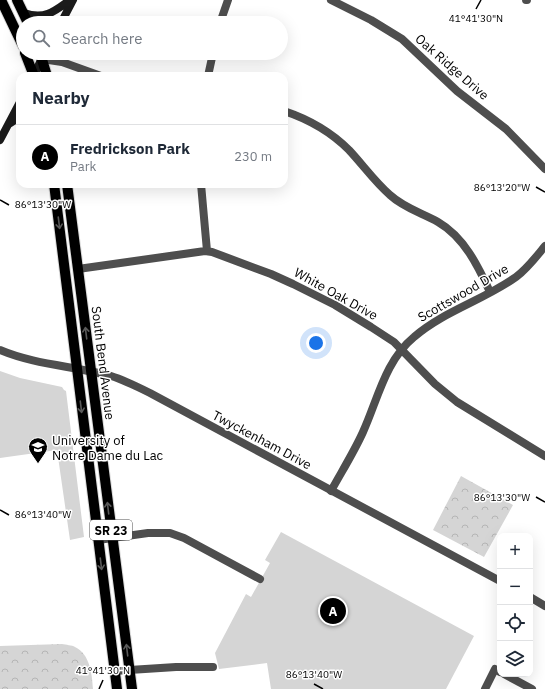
<!DOCTYPE html>
<meta charset="utf-8">
<style>
body{margin:0;font-family:"IBM Plex Sans",sans-serif;background:#f6f6f7;color:#1f2937}
.controls{position:absolute;right:12px;bottom:12px;display:grid;overflow:hidden;border-radius:8px;box-shadow:0 4px 16px #0002}
.controls button{width:36px;height:36px;display:grid;place-items:center;padding:0;border:0;border-bottom:1px solid #e0e1e3;background:#fff;color:#1f2937;font:20px sans-serif}
.you{position:absolute;left:316px;top:343px;width:14px;height:14px;margin:-10px;border:3px solid #fff;border-radius:50%;background:#1a73e8;box-shadow:0 0 0 6px #1a73e833}
.badge{display:grid;place-items:center;width:26px;height:26px;border-radius:50%;background:#000;color:#fff;font-size:13px;font-weight:700}
.pin{position:absolute;translate:-50% -50%;border:2px solid #fff;box-shadow:0 1px 4px #0006}
.list{margin:0;padding:0;list-style:none}
h2{display:flex;justify-content:space-between;align-items:center;height:52px;margin:0;padding:0 16px;font-size:17px}
h2 small{font-size:13px;font-weight:400;color:#747a83}
.list li{display:grid;grid-template-columns:26px 1fr auto;gap:12px;align-items:center;box-sizing:border-box;height:64px;padding:0 16px;border-top:1px solid #e0e1e3}
.list b{display:block;font-size:15px;white-space:nowrap}
.list p{margin:0;font-size:13px;white-space:nowrap;color:#747a83}
.list em{font-size:13px;font-style:normal;color:#747a83}
.icon{flex:none;width:22px;height:22px;fill:none;stroke:currentColor;stroke-width:2;stroke-linecap:round;stroke-linejoin:round}
.map{position:relative;flex:none;width:545px;height:689px;overflow:hidden}
.search{position:absolute;background:#fff;box-shadow:0 4px 16px #0002;left:16px;top:16px;width:272px;height:44px;display:flex;align-items:center;gap:10px;box-sizing:border-box;padding:0 14px;border-radius:22px;color:#747a83;font-size:15px}
.panel{position:absolute;background:#fff;box-shadow:0 4px 16px #0002;left:16px;top:72px;width:272px;height:116px;border-radius:12px}
.map>svg:first-child{display:block}
.green{fill:#d5d5d5}
.forest{fill:url(#forest-crowns)}
.lines{fill:none;stroke-linecap:round;stroke-linejoin:round}
.primary-casing{stroke:#dbdbdb;stroke-width:12}
.minor{stroke:#4e4e4e;stroke-width:8}
.tertiary{stroke:#4e4e4e;stroke-width:8}
.secondary{stroke:#1b1b1b;stroke-width:8}
.primary{stroke:#000;stroke-width:10}
.oneway{stroke:#595959}
.ticks{fill:none;stroke:#000;stroke-width:1.5}
.labels{text-anchor:middle;dominant-baseline:central;stroke-width:3;stroke-linejoin:round;paint-order:stroke}
.shield{fill:#fff;stroke:#4c4c4c;stroke-width:1}
.shield-label{font-size:12px;font-weight:bold;fill:#000}
.street-label{font-size:13px;fill:#000;stroke:#fff}
.poi-label{font-size:13px;fill:#000;stroke:#fff;text-anchor:start}
.ticks-label{font-size:10px;text-anchor:middle;fill:#000;stroke:#fff;stroke-width:3;stroke-linejoin:round;paint-order:stroke}
</style>
<div class="map">
<svg width="545" height="689" viewBox="0 0 545 689">
<defs>
<pattern id="forest-crowns" width="20" height="18" patternUnits="userSpaceOnUse"><rect width="20" height="18" fill="#d5d5d5"/><path d="M2 6a3 3 0 1 1 6 0M12 15a3 3 0 1 1 6 0" fill="none" stroke="#b5b5b5"/></pattern>
</defs>
<rect width="100%" height="100%" fill="#fff"/>
<!-- green -->
<path class="green" d="M0 371 20 378 62 387 64 390 66 391 84 537 70 540 57 450 0 458Z
M281 532 474 636 446 689H271L267 663 219 669 215 653 246 594 251 597 270 563 265 560Z"/>
<!-- forest -->
<path class="forest" d="M461 476 513 505 484 557 433 530Z
M62 644C66 645 72 645 75 647 90 654 92 674 93 689H0V646Z"/>
<g class="lines">
<!-- primary casing -->
<g class="primary-casing">
<path id="primary" d="M1 0 23 46
M17 0 28 23
M25 53 34 76
M40 53 47 76
M54 184 117 689
M67 184 132 689"/>
</g>
<!-- minor -->
<path class="minor" d="M331 0 371 20 402 39 457 91 506 129 545 169
M526 0H527
M220 23 228 0
M42 59 62 62 101 76
M208 76 213 53
M284 111C308 119 331 132 349 150 363 165 375 182 390 195 404 208 422 213 438 222 464 237 478 266 490 292
M201 184 207 251
M78 269 205 251 212 252 271 274 293 284 335 305 371 327 394 342 435 384 457 402 545 456
M331 491C342 471 354 452 363 432 378 399 385 361 414 337 444 311 484 300 516 277 527 269 536 257 545 246
M98 540 148 533H170L184 538 260 579
M114 671 176 667H213
M504 674 532 689
M485 689 495 669 500 672"/>
<!-- tertiary -->
<path class="tertiary" d="M0 350C35 365 75 366 111 376 124 380 138 387 150 393L500 581
M530 597 545 606"/>
<!-- secondary -->
<path class="secondary" d="M24 13C44 20 54 12 70 0
M61 23 73 0
M34 76 43 55
M9 124 20 117
M0 140 20 102"/>
<!-- primary -->
<use href="#primary" class="primary"/>
</g>
<!-- one-way arrows -->
<defs><path id="oneway-shaft" d="M-6 0H5M1.5-3L5.5 0L1.5 3" fill="none" stroke-width="1.6" stroke-linecap="round" stroke-linejoin="round"/></defs>
<g class="oneway">
<use href="#oneway-shaft" transform="translate(59 223) rotate(83)"/>
<use href="#oneway-shaft" transform="translate(86 333) rotate(-97)"/>
<use href="#oneway-shaft" transform="translate(81 407) rotate(83)"/>
<use href="#oneway-shaft" transform="translate(108 508) rotate(-97)"/>
<use href="#oneway-shaft" transform="translate(101 564) rotate(83)"/>
<use href="#oneway-shaft" transform="translate(127 650) rotate(-97)"/>
</g>
<!-- ticks -->
<path class="ticks" d="M476 9 481 0M536 187 545 192M0 200 9 205M536 497 545 502M0 510 9 515M314 684 323 689M99 689 103 680"/>
<!-- icons -->
<defs>
<g id="university-pin" transform="scale(1)"><path d="M0 17L-7.5 6A9.5 9.5 0 1 1 7.5 6Z" fill="#000" stroke="#fff"/><path d="M0-5L7-2L0 1L-7-2ZM-4 1L0 2.5L4 1V4Q0 6-4 4Z" fill="#fff"/></g>
</defs>
<g fill-rule="evenodd">
<use href="#university-pin" x="38" y="447"/>
</g>
<g class="labels">
<!-- shield labels -->
<rect class="shield" x="90" y="520" width="42" height="20" rx="3"/>
<g class="shield-label">
<text x="111" y="530">SR 23</text>
</g>
<!-- street labels -->
<g class="street-label">
<text transform="translate(452 67) rotate(41)">Oak Ridge Drive</text>
<text transform="translate(463 293) rotate(-30)">Scottswood Drive</text>
<text transform="translate(336 294) rotate(29)">White Oak Drive</text>
<text transform="translate(103 363) rotate(83)">South Bend Avenue</text>
<text transform="translate(262 440) rotate(28)">Twyckenham Drive</text>
</g>
<!-- poi labels -->
<g class="poi-label">
<text x="52" y="440">University of<tspan x="52" dy="15">Notre Dame du Lac</tspan></text>
</g>
</g>
<g class="ticks-label">
<text x="476" y="22">41°41'30"N</text>
<text x="502" y="191">86°13'20"W</text>
<text x="43" y="208">86°13'30"W</text>
<text x="502" y="501">86°13'30"W</text>
<text x="43" y="518">86°13'40"W</text>
<text x="103" y="674">41°41'30"N</text>
<text x="314" y="678">86°13'40"W</text>
</g>
</svg>
<div class="controls">
<button>+</button>
<button>−</button>
<button><svg class="icon" aria-label="locate" viewBox="0 0 24 24"><circle cx="12" cy="12" r="6"/><path d="M12 2v4M12 18v4M2 12h4M18 12h4"/></svg></button>
<button><svg class="icon" aria-label="layers" viewBox="0 0 24 24"><path d="M12 4l9 5-9 5-9-5zM3 14l9 5 9-5"/></svg></button>
</div>
<div class="you"></div>
<div class="pin badge" style="left:333px;top:611px">A</div>
<div class="search"><svg class="icon" aria-label="search" viewBox="0 0 24 24"><circle cx="10" cy="10" r="6"/><path d="M15 15l6 6"/></svg>Search here</div>
<section class="panel">
<h2>Nearby<small></small></h2>
<ul class="list">
<li><span class="badge">A</span><div><b>Fredrickson Park</b><p>Park</p></div><em>230 m</em></li>
</ul>
</section>
</div>
